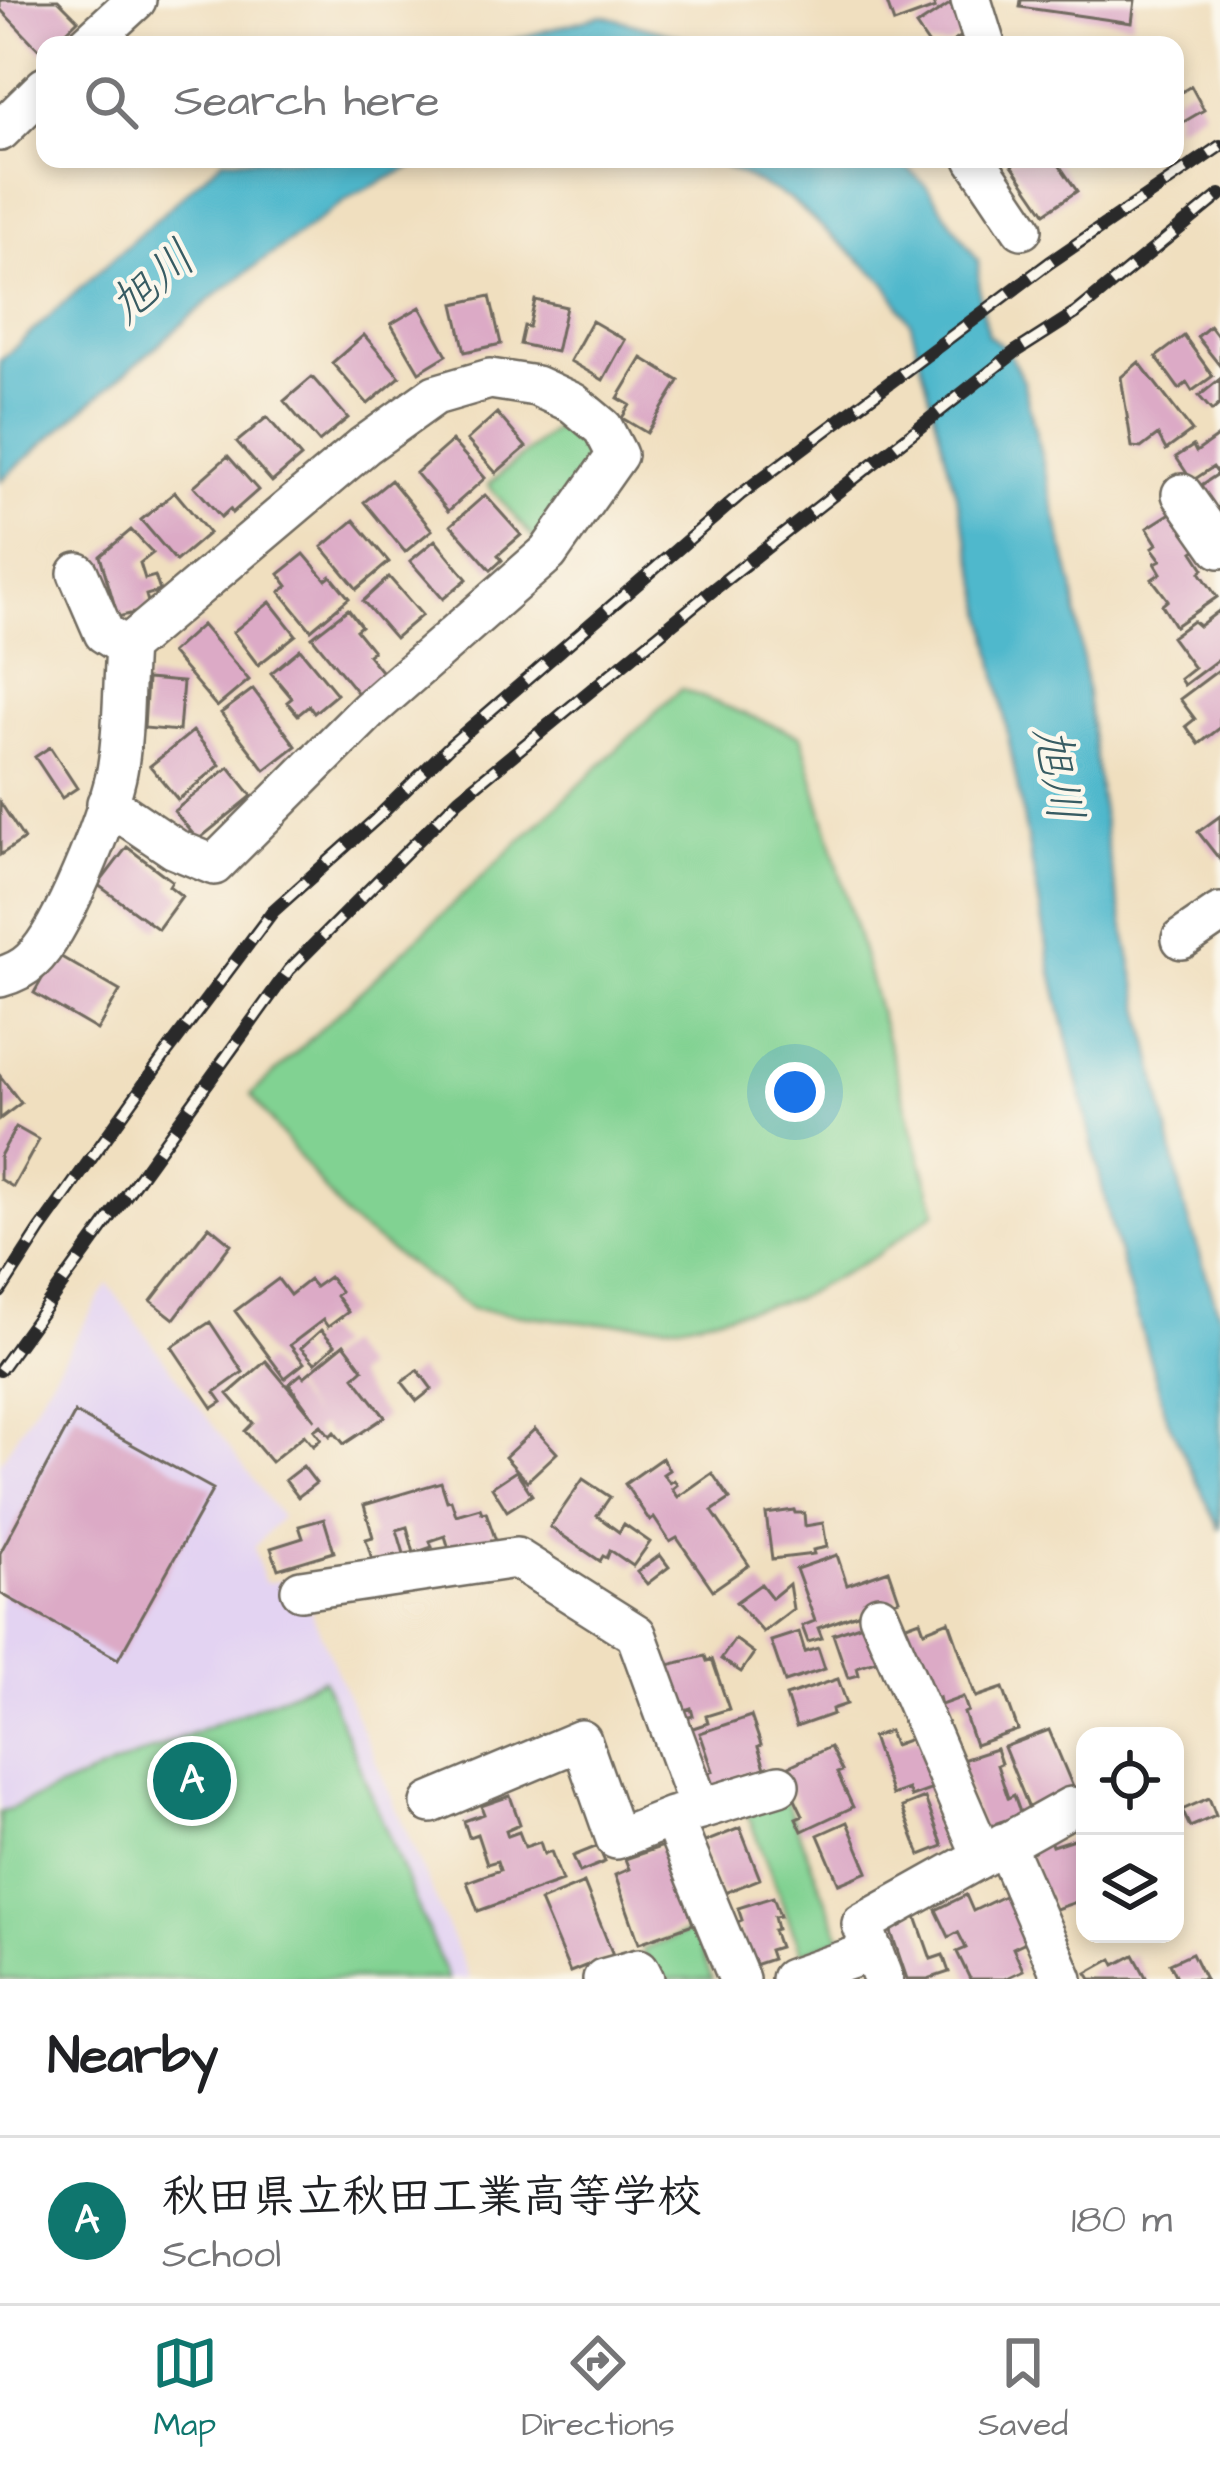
<!DOCTYPE html>
<meta charset="utf-8">
<style>
body{margin:0;font-family:"Architects Daughter","Klee One",sans-serif;background:#f2f2f2;color:#202124}
.controls{position:absolute;right:36px;bottom:36px;display:grid;overflow:hidden;border-radius:24px;box-shadow:0 6px 18px #0003}
.controls button{width:108px;height:108px;display:grid;place-items:center;padding:0;border:0;border-bottom:3px solid #e0e0e0;background:#fff;color:#202124;font:60px sans-serif}
.you{position:absolute;left:795px;top:1092px;width:42px;height:42px;margin:-30px;border:9px solid #fff;border-radius:50%;background:#1a73e8;box-shadow:0 0 0 18px #1a73e833}
.badge{display:grid;place-items:center;width:78px;height:78px;border-radius:50%;background:#0f766e;color:#fff;font-size:39px;font-weight:700}
.pin{position:absolute;translate:-50% -50%;border:6px solid #fff;box-shadow:0 3px 12px #0006}
.list{margin:0;padding:0;list-style:none}
h2{display:flex;justify-content:space-between;align-items:center;height:156px;margin:0;padding:0 48px;font-size:51px}
h2 small{font-size:39px;font-weight:400;color:#757577}
.list li{display:grid;grid-template-columns:78px 1fr auto;gap:36px;align-items:center;box-sizing:border-box;height:168px;padding:0 48px;border-top:3px solid #e0e0e0}
.list b{display:block;font-size:45px;white-space:nowrap}
.list p{margin:0;font-size:39px;white-space:nowrap;color:#757577}
.list em{font-size:39px;font-style:normal;color:#757577}
.icon{flex:none;width:66px;height:66px;fill:none;stroke:currentColor;stroke-width:2;stroke-linecap:round;stroke-linejoin:round}
.map{position:relative;flex:none;width:1220px;height:1979px;overflow:hidden}
.search{position:absolute;background:#fff;box-shadow:0 6px 18px #0003;left:36px;right:36px;top:36px;height:132px;display:flex;align-items:center;gap:30px;box-sizing:border-box;padding:0 42px;border-radius:24px;color:#757577;font-size:45px}
.sheet{height:324px;background:#fff}
nav{display:flex;justify-content:space-around;align-items:center;box-sizing:border-box;height:168px;border-top:3px solid #e0e0e0;background:#fff;font-size:33px;color:#757577}
nav a{display:grid;justify-items:center;gap:6px}
nav .on{color:#0f766e}
.map>svg:first-child{display:block}
.built{fill:#e3d3f2}
.green{fill:#81d292;stroke:#567e5e;stroke-width:3}
.water{fill:#4fb8cc;stroke:#3d727c;stroke-width:3}
.building{fill:#dcaac6}
.lines{fill:none;stroke-linecap:round;stroke-linejoin:round}
.minor-casing{stroke:#706a5f;stroke-width:44}
.minor{stroke:#fff;stroke-width:39}
.rail-casing{stroke:#2b2b2b;stroke-width:14}
.rail{stroke:#fbf7ec;stroke-width:9;stroke-dasharray:27;stroke-linecap:butt}
.labels{text-anchor:middle;dominant-baseline:central;stroke-width:9;stroke-linejoin:round;paint-order:stroke}
.water-label{font-size:48px;font-style:italic;fill:#385c63;stroke:#fbf7ec}
</style>
<div class="map">
<svg width="1220" height="1979" viewBox="0 0 1220 1979">
<rect width="100%" height="100%" fill="#fbf7ec"/>
<filter id="ink" filterUnits="userSpaceOnUse"><feTurbulence type="fractalNoise" baseFrequency=".00833" numOctaves="2"/><feDisplacementMap in="SourceGraphic" scale="24" xChannelSelector="R" yChannelSelector="G"/><feConvolveMatrix kernelMatrix="1 2 1 2 8 2 1 2 1" color-interpolation-filters="sRGB"/></filter>
<filter id="wash" filterUnits="userSpaceOnUse"><feTurbulence type="fractalNoise" baseFrequency=".004" numOctaves="4" result="noise"/><feDisplacementMap in="SourceGraphic" scale="48" xChannelSelector="R" yChannelSelector="G"/><feGaussianBlur stdDeviation="2.7" result="paint"/><feColorMatrix in="noise" values="0 0 0 0 0 0 0 0 0 0 0 0 0 0 0 0 0 1.4 0 .05"/><feComposite in="paint" operator="in"/></filter>
<g filter="url(#wash)">
<rect width="100%" height="100%" fill="#f0dfbf"/>
<!-- built -->
<path class="built" d="M108 1284 281 1517 254 1547 264 1583 297 1579 470 1979H0V1463Z"/>
<!-- green -->
<path class="green" d="M560 424 584 443 587 475 537 543 488 485Z
M681 689 801 736 936 1212 874 1257 795 1299 680 1324 588 1323 471 1309 349 1221 251 1095Z
M323 1679 448 1979H0V1813Z
M783 1793 841 1938 802 1953 745 1808Z
M693 1930 712 1979H653L642 1950Z"/>
<!-- water -->
<path class="water" d="M602 15 711 45H494Z
M223 159H428L352 196 217 294 0 481V361Z
M710 159H899L928 188 978 261 980 300 988 335 1007 349 1023 381 1073 587 1107 849 1184 1205 1220 1317V1530L1168 1421 1114 1237 1052 972 980 585 911 324 886 283 791 200Z"/>
<g id="blocks">
<!-- building -->
<path class="building" d="M0 0H58L78 20 52 45H45L43 54 0 9Z
M886 0H932L935 8 894 23Z
M956 0 974 28 948 45H929L916 26Z
M1021 0H1135L1132 23 1020 7Z
M1191 86 1204 110 1175 127V96Z
M1008 159H1055L1077 191 1045 213Z
M490 296 501 344 465 352 454 304Z
M535 300 566 307 556 352 520 344 524 326 529 327Z
M420 307 447 355 419 372 391 324Z
M592 321 625 340 603 380 570 361Z
M1210 326 1220 339V366L1197 337Z
M364 335 400 377 368 404 332 363Z
M1184 336 1213 376 1192 391 1187 383 1179 389 1156 357Z
M642 358 679 381 647 433 622 418 630 405 618 398Z
M1139 362 1192 431 1166 450 1158 435 1141 448 1132 447 1121 377Z
M312 377 348 418 319 442 284 401Z
M1220 379V404L1212 411 1199 396Z
M497 413 526 447 496 473 467 440Z
M267 417 301 457 272 482 237 442Z
M1220 435V506L1216 509 1200 486 1218 474 1213 467 1192 481 1176 457 1193 446 1196 452Z
M452 441 485 478 448 511 416 473Z
M228 456 258 490 232 513 230 509 221 517 194 486Z
M391 480 432 530 405 552 364 502Z
M175 492 209 533 176 561 141 520Z
M485 495 521 535 498 555 502 560 491 570 451 525Z
M1174 511 1204 544 1193 552 1204 569 1200 572 1217 597 1175 626 1162 605 1168 600 1152 579 1161 573 1155 563 1161 560 1152 548 1157 544 1147 528Z
M354 520 389 562 357 589 322 547Z
M131 530 153 553 140 563 145 579 155 576 160 591 146 595 150 609 118 617 100 556Z
M435 540 467 579 443 599 410 561Z
M304 554 326 580 331 576 349 598 311 630 280 592 288 586 279 574Z
M389 577 422 615 395 638 363 601Z
M270 602 296 635 258 665 233 632Z
M348 609 361 626 356 630 373 651 368 655 385 676 360 696 312 637Z
M1220 610V658L1184 685 1180 679 1194 668 1171 637 1193 621 1199 626Z
M202 625 249 680 217 707 171 653Z
M300 649 337 694 314 713 309 706 298 715 287 702 292 698 271 673Z
M1220 669V728L1199 744 1186 726 1195 719 1180 699Z
M147 679 183 682 179 731 144 728Z
M253 689 296 746 265 770 221 713Z
M193 731 220 765 178 800 150 766Z
M50 747 77 788 62 798 35 757Z
M229 767 252 796 198 840 174 811Z
M0 802 24 839 0 855Z
M1220 816V860L1198 832Z
M127 847 172 881 169 886 182 896 158 929 98 885Z
M56 954 120 991 97 1030 34 993Z
M0 1076 21 1103 0 1119Z
M16 1127 39 1140 13 1187 0 1179V1156Z
M209 1226 231 1244 174 1319 151 1301Z
M329 1277 340 1291 336 1296 348 1312 328 1327 323 1320 290 1345 304 1363 285 1378 235 1311 278 1279 290 1295 309 1280 315 1287Z
M210 1322 243 1372 215 1392 222 1402 213 1408 172 1347Z
M321 1330 335 1345 315 1363 301 1348Z
M344 1344 363 1369 354 1377 385 1417 344 1444 334 1432 330 1436 321 1425 314 1430 321 1439 313 1446 304 1435 271 1462 245 1431 253 1423 228 1394 266 1361 315 1420 289 1384 301 1374 304 1377Z
M418 1370 432 1389 417 1401 402 1382Z
M75 1413 213 1489 118 1659 0 1593V1553Z
M535 1429 557 1453 527 1481 505 1457Z
M662 1458 669 1470 663 1474 670 1483 674 1480 677 1485 672 1489 678 1497 712 1473 730 1499 712 1511 749 1565 713 1590 677 1538 670 1542 654 1518 650 1521 625 1484Z
M303 1466 316 1483 298 1497 285 1480Z
M516 1471 532 1495 507 1511 492 1487Z
M583 1479 610 1497 597 1516 619 1532 624 1524 650 1542 633 1566 610 1550 607 1558 603 1556 600 1561 550 1527Z
M441 1482 447 1501 451 1500 456 1515 480 1508 482 1513 486 1512 496 1541 451 1555 445 1536 430 1541 432 1547 414 1553 407 1527 397 1530 405 1557 374 1566 366 1539 373 1537 364 1505Z
M794 1510 795 1513H804L805 1526 823 1523 827 1547 813 1550 814 1554 772 1559 766 1514Z
M324 1519 334 1552 278 1569 271 1548 303 1538 299 1526Z
M660 1555 669 1567 647 1584 637 1572Z
M837 1555 847 1585 889 1570 899 1599 818 1628 822 1638 808 1642 802 1626 815 1621 796 1569Z
M761 1584 772 1598 789 1584 793 1609 763 1632 736 1602Z
M920 1620 924 1631 949 1621 976 1697 1003 1688 1018 1730 975 1745 964 1713 968 1711 963 1697 941 1705 939 1697 928 1701 901 1627Z
M871 1621 884 1658 857 1667 859 1675 848 1678 833 1634Z
M799 1632 805 1652 818 1648 825 1669 785 1682 771 1641Z
M735 1639 754 1653 741 1672 721 1659Z
M705 1656 707 1661 712 1659 729 1709 706 1716 708 1723 690 1729 686 1718 693 1716 691 1708 685 1710 668 1665Z
M838 1679 847 1704 832 1709 833 1714 796 1727 786 1696Z
M751 1716 761 1745 758 1747 765 1768 737 1777 740 1786 715 1795 708 1773 713 1771 700 1733Z
M1049 1730 1075 1792 1030 1811 1004 1747Z
M889 1731 894 1745 919 1736 941 1786 911 1797 908 1789 892 1795 872 1737Z
M830 1747 842 1771 837 1773 853 1807 802 1831 796 1818 803 1815 781 1770Z
M996 1749 1001 1763 997 1765 1008 1798 1014 1795 1021 1815 997 1823 999 1828 983 1833 959 1761Z
M510 1796 520 1824 506 1830 508 1836 519 1832 525 1847 540 1842 544 1854 551 1851 562 1881 478 1911 467 1882 500 1870 497 1861 487 1864 477 1834 469 1837 464 1821 484 1814 481 1806Z
M925 1798 943 1846 920 1855 902 1807Z
M1209 1798 1216 1816 1190 1827 1182 1810Z
M847 1822 868 1872 839 1884 818 1835Z
M740 1828 760 1879 722 1894 702 1843Z
M1077 1838 1085 1862V1899L1053 1910 1046 1890 1035 1894 1036 1872 1028 1848 1050 1840 1052 1846Z
M666 1845 693 1924 639 1943 615 1875 629 1869 625 1859Z
M598 1846 605 1862 580 1872 573 1856Z
M584 1883 613 1955 570 1972 540 1901Z
M1010 1893 1032 1939 1013 1948 1023 1970 1004 1979H970L957 1952 966 1948 958 1932 949 1937 936 1910 966 1895 973 1911Z
M773 1897 780 1916 774 1917 777 1929 773 1930 779 1947 769 1950 772 1959 751 1966 737 1922 742 1920 738 1908Z
M914 1911 931 1959 943 1955 949 1972 928 1979H907L887 1920Z
M1192 1953 1205 1979H1178L1170 1963Z
M1134 1955 1147 1979H1091L1087 1973 1112 1959 1115 1965Z"/>
</g>
</g>
<g filter="url(#ink)">
<use href="#blocks" fill-opacity="0" stroke="#706a5f" stroke-width="3"/>
<g class="lines">
<!-- minor casing -->
<g class="minor-casing">
<path id="minor" d="M971 0 985 45
M87 45 136 0
M0 131 45 87
M975 159 1022 229
M1182 494 1220 548
M78 573 104 633 126 647
M1182 939 1220 913
M0 977C11 974 24 968 32 960 63 931 106 819 116 776 124 739 123 686 126 647L364 446 435 395 490 379 536 386 573 403 603 428 617 455 548 553 368 711 214 865 175 849 107 803
M301 1590 516 1558 636 1634 700 1809 672 1817 739 1979
M879 1615 982 1855
M431 1803 581 1740 616 1839 672 1817
M700 1809 779 1785
M1004 1843 1063 1979
M603 1979 639 1969 644 1979
M791 1979 873 1951
M883 1979 862 1924 1071 1807"/>
</g>
<!-- minor -->
<use href="#minor" class="minor"/>
<!-- rail casing -->
<g class="rail-casing">
<path id="rail" d="M0 1292 40 1230 168 1051 273 911 376 819 452 744 740 495 1049 263 1220 146
M0 1370 289 970 459 799 714 589 1015 352 1076 313 1220 195"/>
</g>
<!-- rail -->
<use href="#rail" class="rail"/>
</g>
</g>
<g class="labels">
<!-- water labels -->
<g class="water-label">
<text transform="translate(153 283) rotate(-41)">旭川</text>
<text transform="translate(1057 774) rotate(80)">旭川</text>
</g>
</g>
</svg>
<div class="controls">
<button><svg class="icon" aria-label="locate" viewBox="0 0 24 24"><circle cx="12" cy="12" r="6"/><path d="M12 2v4M12 18v4M2 12h4M18 12h4"/></svg></button>
<button><svg class="icon" aria-label="layers" viewBox="0 0 24 24"><path d="M12 4l9 5-9 5-9-5zM3 14l9 5 9-5"/></svg></button>
</div>
<div class="you"></div>
<div class="pin badge" style="left:192px;top:1781px">A</div>
<div class="search"><svg class="icon" aria-label="search" viewBox="0 0 24 24"><circle cx="10" cy="10" r="6"/><path d="M15 15l6 6"/></svg>Search here</div>
</div>
<section class="sheet">
<h2>Nearby<small></small></h2>
<ul class="list">
<li><span class="badge">A</span><div><b>秋田県立秋田工業高等学校</b><p>School</p></div><em>180 m</em></li>
</ul>
</section>
<nav>
<a class="on"><svg class="icon" aria-label="map" viewBox="0 0 24 24"><path d="M3 6l6-2 6 2 6-2v14l-6 2-6-2-6 2zM9 4v14M15 6v14"/></svg>Map</a>
<a><svg class="icon" aria-label="directions" viewBox="0 0 24 24"><path d="M12 3l9 9-9 9-9-9zM9 14v-3h6M13 9l2 2-2 2"/></svg>Directions</a>
<a><svg class="icon" aria-label="saved" viewBox="0 0 24 24"><path d="M7 4h10v16l-5-4-5 4z"/></svg>Saved</a>
</nav>
